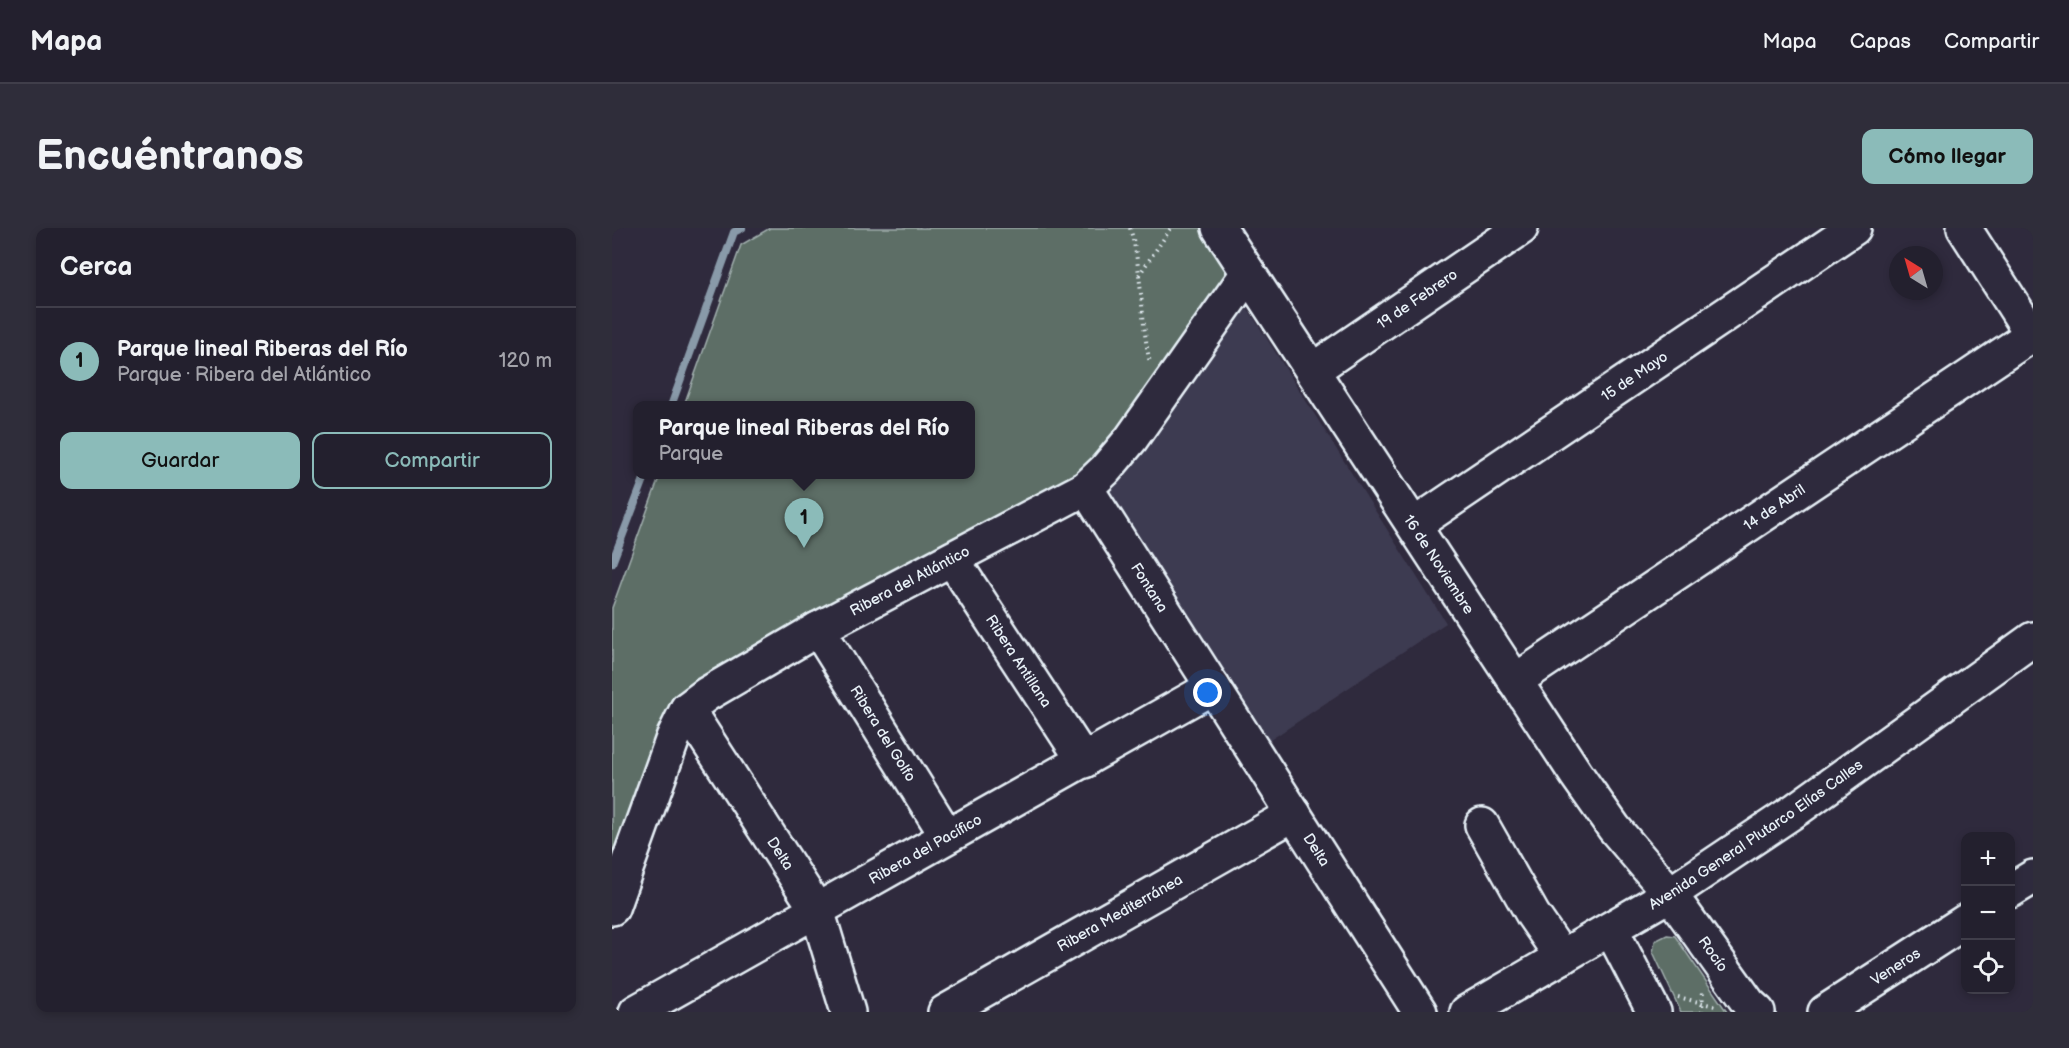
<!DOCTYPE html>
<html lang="es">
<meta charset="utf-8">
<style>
body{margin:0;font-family:"Balsamiq Sans",sans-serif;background:#2f2d3a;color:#f1f3f6}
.controls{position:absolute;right:18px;bottom:18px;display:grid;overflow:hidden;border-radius:12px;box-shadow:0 3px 9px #0003}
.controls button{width:54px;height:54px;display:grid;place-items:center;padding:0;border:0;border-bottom:2px solid #403e4a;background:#23202e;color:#f1f3f6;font:30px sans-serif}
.compass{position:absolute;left:1277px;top:18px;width:54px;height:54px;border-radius:50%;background:#23202e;box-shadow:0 3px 9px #0003;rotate:323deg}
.you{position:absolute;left:596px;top:465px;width:21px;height:21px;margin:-15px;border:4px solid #fff;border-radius:50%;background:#1a73e8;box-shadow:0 0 0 9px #1a73e833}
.badge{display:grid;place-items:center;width:39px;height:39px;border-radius:50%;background:#8bbbb9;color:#111;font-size:20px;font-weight:700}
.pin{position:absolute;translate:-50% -50px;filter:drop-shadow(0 2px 3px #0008)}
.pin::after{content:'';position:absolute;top:32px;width:21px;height:18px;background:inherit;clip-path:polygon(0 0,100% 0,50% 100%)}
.popup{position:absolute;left:21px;top:173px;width:342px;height:78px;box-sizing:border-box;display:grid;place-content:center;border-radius:12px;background:#23202e;filter:drop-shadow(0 2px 4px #0005);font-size:20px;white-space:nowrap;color:#a3a3aa}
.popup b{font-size:22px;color:#f1f3f6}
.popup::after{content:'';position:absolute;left:50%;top:100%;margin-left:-12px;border:12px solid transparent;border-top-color:#23202e}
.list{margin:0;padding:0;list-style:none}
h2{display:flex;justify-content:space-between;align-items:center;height:78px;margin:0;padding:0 24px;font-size:26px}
h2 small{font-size:20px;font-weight:400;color:#a3a3aa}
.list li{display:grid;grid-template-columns:39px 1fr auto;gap:18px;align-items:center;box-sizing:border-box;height:108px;padding:0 24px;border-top:2px solid #403e4a}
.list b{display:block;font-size:22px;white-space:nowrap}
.list p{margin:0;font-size:20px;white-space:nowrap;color:#a3a3aa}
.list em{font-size:20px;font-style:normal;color:#a3a3aa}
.actions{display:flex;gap:12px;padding:18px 24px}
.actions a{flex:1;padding:14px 0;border:2px solid #8bbbb9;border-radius:12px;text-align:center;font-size:21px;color:#8bbbb9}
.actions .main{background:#8bbbb9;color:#111}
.icon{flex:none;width:33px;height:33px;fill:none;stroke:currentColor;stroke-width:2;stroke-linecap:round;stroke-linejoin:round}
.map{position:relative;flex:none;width:1421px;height:784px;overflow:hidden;border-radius:12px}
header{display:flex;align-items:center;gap:36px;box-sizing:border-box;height:84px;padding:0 30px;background:#23202e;border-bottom:2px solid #403e4a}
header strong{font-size:28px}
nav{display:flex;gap:33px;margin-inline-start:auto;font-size:21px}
.intro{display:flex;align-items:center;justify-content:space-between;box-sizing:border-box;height:144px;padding:0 36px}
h1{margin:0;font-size:42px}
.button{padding:15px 27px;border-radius:12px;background:#8bbbb9;color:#111;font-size:21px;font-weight:700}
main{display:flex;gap:36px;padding:0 36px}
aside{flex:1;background:#23202e;border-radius:12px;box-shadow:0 3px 9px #0003}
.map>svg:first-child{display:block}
.built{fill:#3e3b51}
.green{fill:#5d6e66;stroke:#a2b0af;stroke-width:1.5}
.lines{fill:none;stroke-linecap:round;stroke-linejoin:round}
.stream{stroke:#899aa9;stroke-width:8}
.minor-casing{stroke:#e8f1f8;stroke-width:38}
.path{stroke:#e8f1f8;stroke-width:4;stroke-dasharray:1.5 4.5;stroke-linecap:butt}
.minor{stroke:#2f2a3d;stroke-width:33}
.labels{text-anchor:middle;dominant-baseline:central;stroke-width:4.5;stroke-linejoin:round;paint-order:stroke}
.street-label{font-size:15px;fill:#e8f1f8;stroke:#2f2a3d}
</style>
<header>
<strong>Mapa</strong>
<nav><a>Mapa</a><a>Capas</a><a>Compartir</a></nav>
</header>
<div class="intro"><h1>Encuéntranos</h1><a class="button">Cómo llegar</a></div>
<main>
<aside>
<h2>Cerca<small></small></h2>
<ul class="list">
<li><span class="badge">1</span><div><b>Parque lineal Riberas del Río</b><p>Parque · Ribera del Atlántico</p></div><em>120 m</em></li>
</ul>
<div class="actions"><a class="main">Guardar</a><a>Compartir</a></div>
</aside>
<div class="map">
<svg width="1421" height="784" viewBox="0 0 1421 784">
<rect width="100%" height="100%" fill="#2f2a3d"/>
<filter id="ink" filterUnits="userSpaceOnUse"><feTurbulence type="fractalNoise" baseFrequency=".0167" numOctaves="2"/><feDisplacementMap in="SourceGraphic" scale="12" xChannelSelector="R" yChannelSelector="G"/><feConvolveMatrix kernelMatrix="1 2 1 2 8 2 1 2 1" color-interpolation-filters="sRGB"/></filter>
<g filter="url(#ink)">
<!-- built -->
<path class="built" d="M631 73 834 395 649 518 496 266Z"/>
<!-- green -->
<path class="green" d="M158 0H607L636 45 493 242 95 466 0 680V380L48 247 358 246V178L72 177 129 17Z
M1055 707 1063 708 1115 784H1069L1041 724 1043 713Z"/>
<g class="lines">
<!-- stream -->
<path class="stream" d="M59 178 122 4 130 0
M0 335 34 246"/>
<!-- minor casing -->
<g class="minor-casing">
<g id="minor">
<path id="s1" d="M607 0 964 546 1002 600 1058 666 1137 776 1146 784"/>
<path d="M1352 0 1421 108"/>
<path id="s2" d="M701 142 909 0"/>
<path id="s3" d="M474 260 808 784"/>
<path id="s4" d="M802 297 1242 0"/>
<path id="s5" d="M340 331 472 533"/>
<path id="s6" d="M206 401 335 608"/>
<path id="s7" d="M903 453 1421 106"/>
<path id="s8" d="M75 481 205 682 236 784"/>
<path d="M870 597 921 687 950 729"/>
<path d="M1398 663 1421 649"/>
<path id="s9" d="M0 680 61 510 75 481 95 466 206 401 474 260 493 242 519 211 636 45"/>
<path d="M999 701 1042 784"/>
<path id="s10" d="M24 784 601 459"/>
<path id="s11" d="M333 784 682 586"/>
<path id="s12" d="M855 784 1058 666 1185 581 1421 411"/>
<path id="s13" d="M1213 784 1354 693"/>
</g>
</g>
<!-- path -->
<path class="path" d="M518 0C531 44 528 90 538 135
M527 47 559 0
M1066 769 1103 778
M1090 784 1091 761"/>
<!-- minor -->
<use href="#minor" class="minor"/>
</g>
</g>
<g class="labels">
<!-- street labels -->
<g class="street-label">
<text stroke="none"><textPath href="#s2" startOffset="126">19 de Febrero</textPath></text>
<text stroke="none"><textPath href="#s4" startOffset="266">15 de Mayo</textPath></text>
<text stroke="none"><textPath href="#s7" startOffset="312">14 de Abril</textPath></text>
<text stroke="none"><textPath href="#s1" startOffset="402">16 de Noviembre</textPath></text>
<text stroke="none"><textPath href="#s9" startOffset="470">Ribera del Atlántico</textPath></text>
<text stroke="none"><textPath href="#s3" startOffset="118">Fontana</textPath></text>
<text stroke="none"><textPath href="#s5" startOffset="122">Ribera Antillana</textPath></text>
<text stroke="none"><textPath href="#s6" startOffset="123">Ribera del Golfo</textPath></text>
<text stroke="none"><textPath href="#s12" startOffset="339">Avenida General Plutarco Elías Calles</textPath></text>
<text stroke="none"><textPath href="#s3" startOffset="429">Delta</textPath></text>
<text stroke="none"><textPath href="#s10" startOffset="332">Ribera del Pacífico</textPath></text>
<text stroke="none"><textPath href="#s8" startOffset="172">Delta</textPath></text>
<text stroke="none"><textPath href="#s11" startOffset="201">Ribera Mediterránea</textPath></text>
<text stroke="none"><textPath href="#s1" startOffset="879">Rocío</textPath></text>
<text stroke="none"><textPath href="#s13" startOffset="84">Veneros</textPath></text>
</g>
</g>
</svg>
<div class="controls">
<button>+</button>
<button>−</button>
<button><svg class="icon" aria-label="locate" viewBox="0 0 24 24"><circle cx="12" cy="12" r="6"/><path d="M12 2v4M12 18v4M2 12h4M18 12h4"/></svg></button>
</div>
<svg class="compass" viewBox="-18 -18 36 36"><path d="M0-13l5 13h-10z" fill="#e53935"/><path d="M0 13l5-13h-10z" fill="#a3a3aa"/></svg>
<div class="you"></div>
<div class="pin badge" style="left:192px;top:320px">1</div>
<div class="popup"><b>Parque lineal Riberas del Río</b>Parque</div>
</div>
</main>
